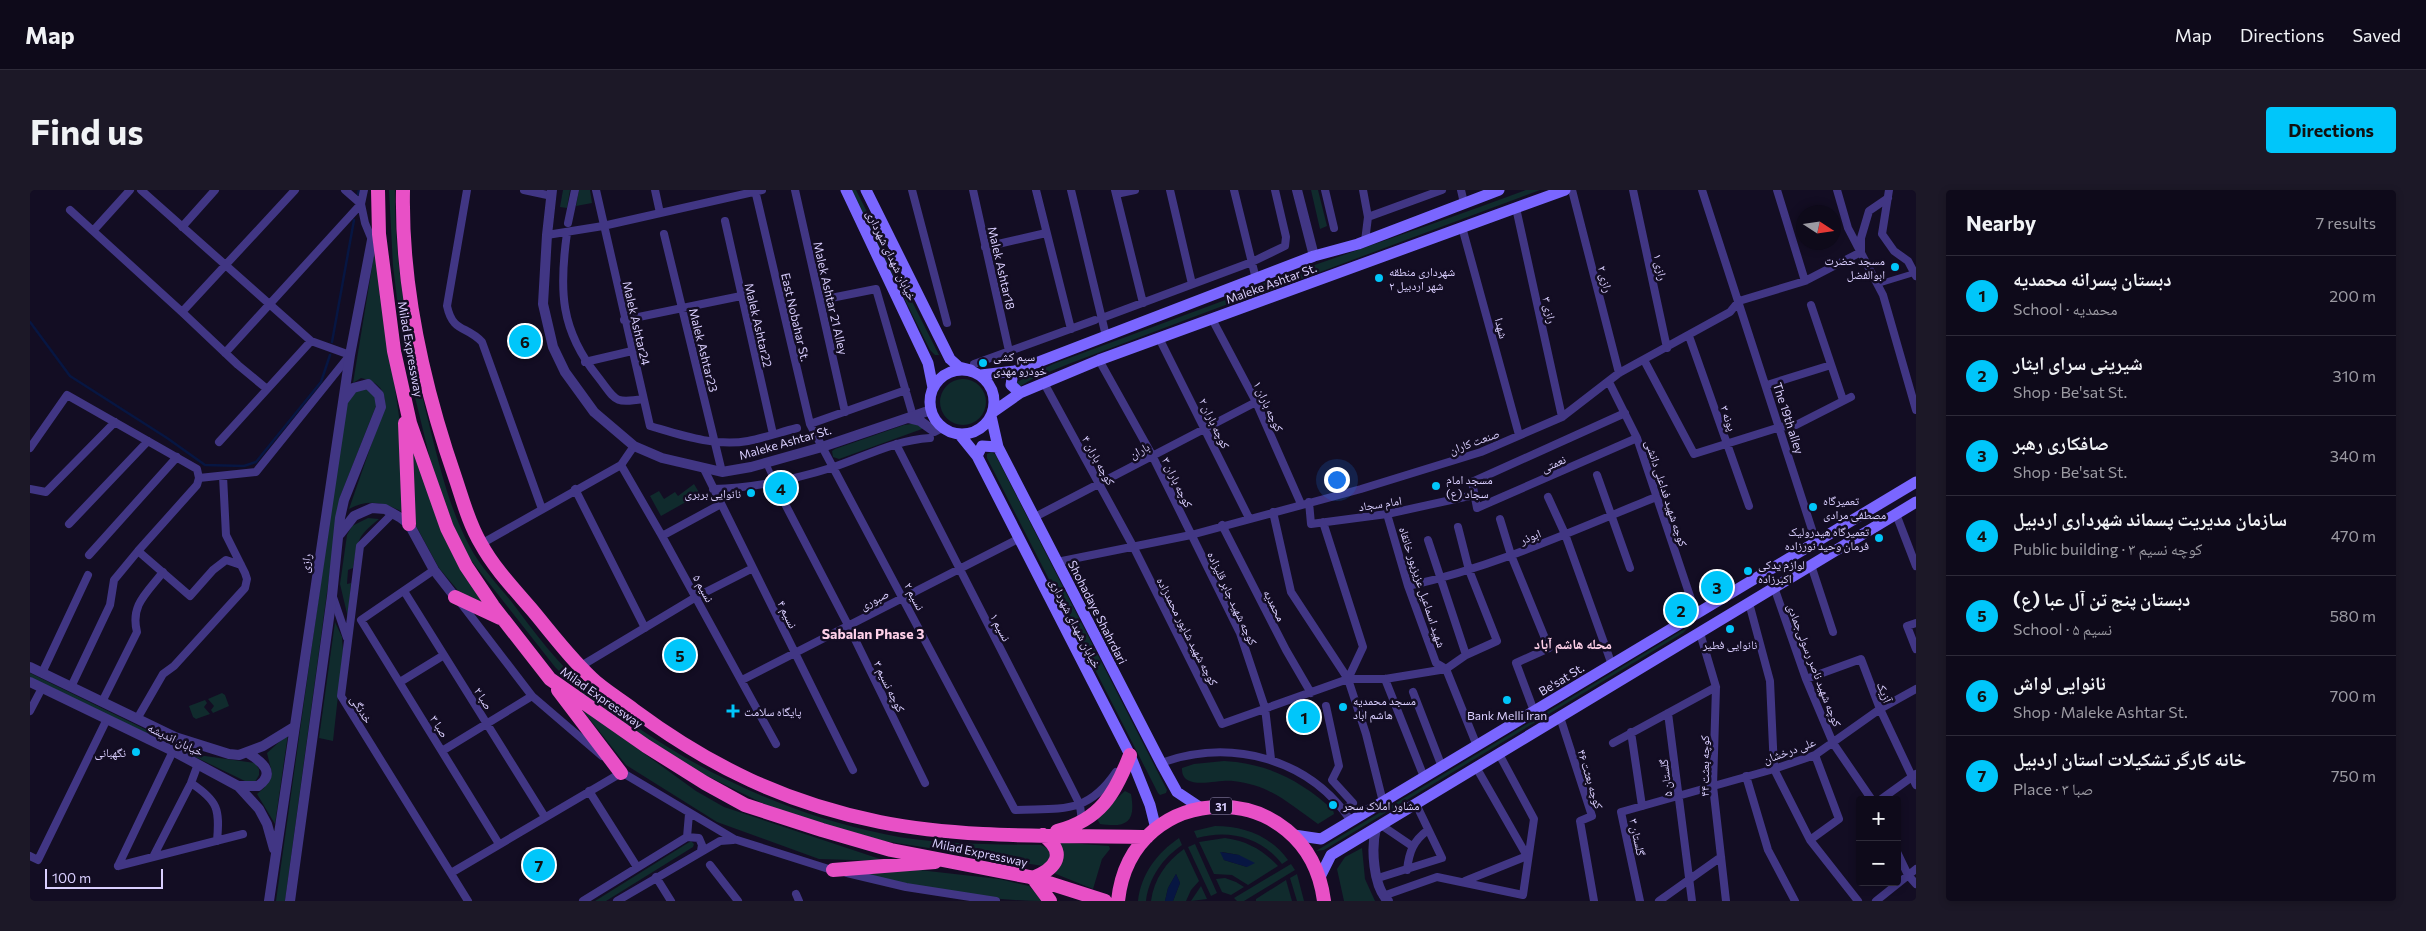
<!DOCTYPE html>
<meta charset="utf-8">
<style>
body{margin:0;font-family:Commissioner,"Noto Naskh Arabic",sans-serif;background:#1c1827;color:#f1f3f6}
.controls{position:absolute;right:15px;bottom:15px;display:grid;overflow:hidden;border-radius:5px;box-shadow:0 2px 8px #0003}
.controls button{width:45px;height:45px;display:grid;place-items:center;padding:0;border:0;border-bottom:1px solid #2e2b39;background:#0e0a1a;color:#f1f3f6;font:25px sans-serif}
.compass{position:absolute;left:1766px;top:15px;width:45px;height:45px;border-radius:50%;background:#0e0a1a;box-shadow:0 2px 8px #0003;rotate:102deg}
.scale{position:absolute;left:15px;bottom:12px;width:118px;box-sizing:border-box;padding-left:5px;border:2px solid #dacfff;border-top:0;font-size:14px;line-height:18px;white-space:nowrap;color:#dacfff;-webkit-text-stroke:4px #130d23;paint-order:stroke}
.you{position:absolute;left:1306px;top:289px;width:18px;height:18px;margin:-12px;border:4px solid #fff;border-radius:50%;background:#1a73e8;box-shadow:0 0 0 8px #1a73e833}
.badge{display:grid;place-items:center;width:32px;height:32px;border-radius:50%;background:#00c6fa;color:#111;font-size:16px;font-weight:700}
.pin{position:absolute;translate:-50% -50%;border:2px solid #fff;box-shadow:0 1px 5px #0006}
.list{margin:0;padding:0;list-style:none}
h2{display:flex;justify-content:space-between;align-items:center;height:65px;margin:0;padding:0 20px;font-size:21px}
h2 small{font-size:16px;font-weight:400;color:#9b9aa2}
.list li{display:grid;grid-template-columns:32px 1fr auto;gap:15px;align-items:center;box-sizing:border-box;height:80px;padding:0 20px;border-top:1px solid #2e2b39}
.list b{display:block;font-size:19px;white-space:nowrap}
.list p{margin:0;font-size:16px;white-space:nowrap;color:#9b9aa2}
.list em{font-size:16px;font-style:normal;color:#9b9aa2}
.map{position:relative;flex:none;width:1886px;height:711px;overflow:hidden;border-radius:5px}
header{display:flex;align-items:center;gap:30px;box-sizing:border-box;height:70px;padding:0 25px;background:#0e0a1a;border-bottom:1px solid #2e2b39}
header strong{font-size:24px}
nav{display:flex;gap:28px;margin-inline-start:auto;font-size:18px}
.intro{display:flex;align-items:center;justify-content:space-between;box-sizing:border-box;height:120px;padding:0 30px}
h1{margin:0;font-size:35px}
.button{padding:12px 22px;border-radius:5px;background:#00c6fa;color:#111;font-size:18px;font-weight:700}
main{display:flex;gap:30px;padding:0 30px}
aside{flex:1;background:#0e0a1a;border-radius:5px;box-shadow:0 2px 8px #0003}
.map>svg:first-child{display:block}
.green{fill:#102b2d;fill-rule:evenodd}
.water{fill:#071642}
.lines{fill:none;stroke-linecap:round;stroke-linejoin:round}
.stream{stroke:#071642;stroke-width:2.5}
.pedestrian{stroke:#413684;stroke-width:6}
.minor{stroke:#413684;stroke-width:8}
.tertiary{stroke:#413684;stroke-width:10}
.secondary{stroke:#7a66ff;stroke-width:11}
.trunk{stroke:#e850c6;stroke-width:14}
.poi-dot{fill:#00c6fa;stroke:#130d23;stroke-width:2}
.labels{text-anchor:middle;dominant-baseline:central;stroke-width:5;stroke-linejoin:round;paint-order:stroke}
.shield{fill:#130d23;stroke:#9e95bd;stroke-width:1}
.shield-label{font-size:11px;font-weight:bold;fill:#dacfff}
.street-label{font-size:12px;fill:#dacfff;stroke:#130d23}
.poi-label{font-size:12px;fill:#dacfff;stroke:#130d23;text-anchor:start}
.neighbourhood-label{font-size:14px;font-weight:bold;fill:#ffd1e9;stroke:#130d23}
</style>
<header>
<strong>Map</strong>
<nav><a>Map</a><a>Directions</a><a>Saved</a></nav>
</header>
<div class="intro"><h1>Find us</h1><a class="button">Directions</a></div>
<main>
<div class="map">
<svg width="1886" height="711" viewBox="0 0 1886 711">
<rect width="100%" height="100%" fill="#130d23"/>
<!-- green -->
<path class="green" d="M359 0H365C364 81 381 160 400 238 410 278 420 320 440 357 450 376 467 394 481 411 504 442 530 477 560 501 644 571 747 622 854 644 905 655 959 654 1011 655L1021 660 1022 668 1013 676 854 651 772 628 734 614 653 574 554 506 525 477 436 364 425 340 402 277 373 158 363 76Z
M533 0H540L537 18 530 17Z
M549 0H560L562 13 546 16Z
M820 0H826L909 165H905L900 160Z
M1281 0H1288L1297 36 1290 39Z
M1496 0H1510L1223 107 1215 108 1212 106 1213 102 1220 98C1312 65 1404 34 1496 0Z
M345 59 369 226 372 322C355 312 337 309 319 319L355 215C355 198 347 192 331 188L323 193Z
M1198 109V114L1041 173 1004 188 989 197 985 193 1023 174Z
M910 212a23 23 0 1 1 46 0a23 23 0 1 1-46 0Z
M339 198 346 206V216L310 307 255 711H246L316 213 325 202Z
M888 233 892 235V239L809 269 803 267 802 261 805 259 874 235Z
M381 255 455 415 431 404 409 378 385 334Z
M961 262 965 264 1137 600 1136 603 1130 605 1128 603 957 268V264Z
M664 294 670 304 631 326 620 306 629 301 634 309 645 302 648 306Z
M338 328 349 329C326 347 328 351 323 378L318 380 317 394 321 393 318 428 310 394 317 345 322 336Z
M305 432 312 447 313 461 303 551 289 548Z
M1661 435 1653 443 1294 660 1286 661Z
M0 483 168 565 225 573 229 579V585L225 592H217L0 487Z
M192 503 195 505 199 516 183 523 181 520 184 516 178 509Z
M175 510 177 513 174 517 180 524 166 529 163 527 159 516Z
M550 517 666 601 694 617 856 671 789 669 687 632 596 575Z
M258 544 245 634 227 604 234 598 242 583 237 563Z
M1194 571C1237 573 1271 591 1303 620L1304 624 1288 634C1259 614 1241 595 1203 591 1187 589 1151 602 1152 578L1164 574Z
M1095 601 1101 604C1106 632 1097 638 1070 634L1066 627Z
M1185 636C1214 636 1241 646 1258 670L1252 674C1231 647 1199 639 1167 648L1164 641Z
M1149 648 1152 655C1133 668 1119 687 1116 711H1108C1111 684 1127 663 1149 648Z
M1195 648C1217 651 1233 660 1248 676L1218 695 1202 685 1184 684 1169 652ZM1192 662 1209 665 1217 677 1194 670Z
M661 651 664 654 663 657 576 711H565Z
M1026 652 1079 656 1080 659 1072 669 1063 699 1021 682Z
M1165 654 1187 703 1181 706 1158 657Z
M1332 658 1335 689 1345 711H1314L1307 679 1315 667Z
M1154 659 1169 691 1161 700 1156 711H1143L1150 693 1146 684 1138 698 1135 711H1121C1124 689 1136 672 1154 659Z
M1261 674 1265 680 1214 711H1207L1204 708Z
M889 680 969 689 999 696 1014 711C952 711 887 697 826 683Z
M1267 684 1274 711H1267L1260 688Z
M1195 688 1206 692 1214 697 1201 705 1192 702 1186 689Z
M1256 690 1262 711H1226V709Z
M1171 696 1177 709 1161 711Z"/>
<!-- water -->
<path class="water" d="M1190 662 1209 665 1225 673 1217 677 1194 670Z
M1146 684 1150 693 1143 711H1135L1138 698Z"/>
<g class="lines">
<!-- stream -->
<path class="stream" d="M328 4 329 0
M0 132 40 186 137 248 175 275 214 276 226 272 291 192 300 165
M302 152 324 30"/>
<!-- pedestrian -->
<path class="pedestrian" d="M1848 94 1884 83
M736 273 745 293
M750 303 754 312"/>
<!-- minor -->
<path class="minor" d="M111 0 281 151 320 165 226 282 169 288
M315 0 331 14 335 33 342 50
M437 0 417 116C423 143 436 135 452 152L512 319
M494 0 522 6
M566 0 620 236C651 245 685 257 718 251 734 248 751 242 767 238
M625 0 630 23
M725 0 780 234 985 620C1031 618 1057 625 1086 582
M765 0 815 222
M882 0 917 133
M943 0 979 161
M1006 0 1041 139
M1041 0 1076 146
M1085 0 1113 113
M1140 0 1162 94
M1204 0 1226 89
M1295 0 1304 38
M1333 0 1338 27 1335 51
M1431 0 1434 13
M1542 0 1589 183
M1603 0 1637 158
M1672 0 1786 352
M1747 0 1775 91
M1807 0 1818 38 1853 105 1886 220
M1859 0 1852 44 1864 61 1878 71 1886 86
M1086 4 1105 0
M1486 18 1532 227
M40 20 152 122 208 175 237 199
M1338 27 1412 0
M695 31 743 244
M538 33 545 0
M152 37 185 0
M1432 37 1489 245
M63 41 100 0
M537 43C529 100 530 140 568 187 586 210 583 214 613 209
M634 44 692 282
M517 45 573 36 732 0
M955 57 1016 43
M791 110 846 99 883 226
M1781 115 1813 210
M152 122 265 0
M1072 128 1222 72 1255 56 1256 47 1245 0
M1182 129 1226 212 1271 314
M594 130 711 106
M1659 146 1719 316
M1129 148 1219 328
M195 163 331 14 334 0
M1069 170 1122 265 1210 443 1235 518 1241 569
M1614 170 1664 264 1750 237 1766 235 1821 207
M555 172 602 161
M944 174 1065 130
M1579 192 1607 248 1666 424
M1014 193 1104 358 1192 534 1318 489H1355L1416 479 1436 465 1467 451 1439 380 1428 337
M1737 195 1801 175
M1595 223 1442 292 1447 318 1607 248
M780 234 876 200
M189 252 281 151
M866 254 1039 593 1050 615 1052 632
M604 256 591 275 632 346 746 554
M0 258 37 205 167 279 169 288 167 295 108 361 160 406 183 380 196 370 211 375
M674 279 823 580
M1567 285 1600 378
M0 299 16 302 85 232
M545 299 615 438
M683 299C724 298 766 289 804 277 836 266 866 250 900 248
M1518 307 1535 344 1582 475
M754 312 818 435 895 593
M1279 312 1281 334 1357 324 1444 305
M1243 322 1261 402 1318 489 1336 544 1353 612
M363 323 330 356 311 506 438 711
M1357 324 1378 396 1406 473 1416 479 1447 556
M1866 324 1886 376
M1003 328 1226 212
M1470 329 1481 365 1519 458 1486 473 1504 521
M1293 332 1333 457 1318 489
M39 334 118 251
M1192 335 1256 460 1281 503
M632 346 691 314
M1398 350 1436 465
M451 354 591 275
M59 365 147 267
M1027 372 1161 345 1331 299 1451 262 1532 227 1589 183 1700 122 1709 111 1775 91 1831 62V48L1839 21 1858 8
M1781 375 1803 442
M404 380 331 430 469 654
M1378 396C1464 377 1545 340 1626 307
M1744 397 1776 489 1803 553 1842 610
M374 401 515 627
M303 407 317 448
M430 412 502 506 572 566
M1719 413 1740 491 1744 579 1780 650 1828 711
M1886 433 1877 436 1886 459
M1670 443 1686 497 1683 596 1696 711
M551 476 666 407 723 378
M12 483 58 385
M1355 489 1394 587
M1776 489 1831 469 1850 519 1886 595
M712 490 988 349
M370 492 414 465
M41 497 80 415 84 390 108 361
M1383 502 1412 577
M72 512 107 442C100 415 117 403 133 382
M1296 516 1309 576 1302 590 1323 613 1314 620
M0 521 12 498
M1638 523 1662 711
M1530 527 1562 626 1550 631 1564 711
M107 529 133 484 144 476 215 398 217 389 215 383 196 345 193 286
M1601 542 1612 616
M1583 553 1686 497
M412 561 502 506
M1131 573C1201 548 1279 568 1321 631
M588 580 704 649 805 681
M1716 586 1738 660 1765 711
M161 593C188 611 190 619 187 651
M559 601 607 677
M1850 610 1886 584
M1351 635 1382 656
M657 647 669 648 672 655 671 661
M1780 650 1809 629 1785 565
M1867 662 1878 685 1886 694
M0 666 8 670 77 529
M123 667 161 593 168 574
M680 675 708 711
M88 676 213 644
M88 676 143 561
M1377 680C1379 662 1383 651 1398 640
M421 683 591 583
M817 683 876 697 966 711
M626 687 641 711
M1348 688 1412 668 1386 614
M1435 691 1497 666 1446 577
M766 704 769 711
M1353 706 1407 687 1493 705 1504 629 1469 564
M553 711 657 647 659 624
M587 711 690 651 703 650
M1610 711 1591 622 1744 579 1785 565 1850 519 1886 499
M1629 711 1691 667
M1846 711 1886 679"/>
<!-- tertiary -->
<path class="tertiary" d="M522 0 517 45 513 114 523 157 535 182 564 222 604 256 632 268 692 282 721 277 792 257 901 220
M1267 0 1284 66
M878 228 890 231 904 241 912 237
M310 344 324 326 342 318 355 319 371 328 379 334 404 380 425 407
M0 477 145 547 199 564 209 565 233 556 264 537
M0 492 143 561 208 596 229 619 237 634 244 659
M208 596H228C247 583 231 571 218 563
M1346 638C1341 658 1343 696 1358 711
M239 711 320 165 342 50 349 44
M260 711 302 406 310 328 314 310 351 217 349 205 338 194 323 198 314 210"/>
<!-- secondary -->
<path class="secondary" d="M816 0 898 173 903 198
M836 0 920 169 929 177 941 180
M900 212a32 32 0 1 1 64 0a32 32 0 1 1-64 0Z
M983 182 981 195 990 203
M951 185 985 181 1284 66 1328 54 1469 0
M963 222 990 203 1069 170 1535 0
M961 226 968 257 1131 573 1147 602 1171 618
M930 245 947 266 1100 565 1120 615 1126 639
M947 266 952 256 968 257
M1264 645 1291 649 1886 292
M1290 687 1301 665 1886 312"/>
<!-- trunk -->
<path class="trunk" d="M348 0 349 44 364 161 380 233 417 338 436 376 463 416 520 489 616 556 675 593 715 615 792 640 861 660 1000 687 1075 711
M373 0C371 97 394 198 426 290 433 311 439 334 451 354 464 378 485 400 503 421 523 445 543 472 567 493 579 503 592 511 604 520 681 577 756 613 850 632 935 649 1031 645 1117 647
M375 233 379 334
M425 407 470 428
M528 500 591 583
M1027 641C1070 630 1085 604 1100 565
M803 680 905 672
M1003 688C1027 678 1037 663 1013 645
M1003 688 1020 711
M1088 711C1101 586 1278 585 1294 711"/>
</g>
<!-- markers -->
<g class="poi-dot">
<circle cx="1865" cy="77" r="5"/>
<circle cx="1349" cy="88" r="5"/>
<circle cx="953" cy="173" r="5"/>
<circle cx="1406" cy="296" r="5"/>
<circle cx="721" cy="303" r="5"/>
<circle cx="1783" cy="317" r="5"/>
<circle cx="1849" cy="348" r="5"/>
<circle cx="1718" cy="381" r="5"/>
<circle cx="1700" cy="439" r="5"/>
<circle cx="1477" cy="510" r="5"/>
<circle cx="1313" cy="517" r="5"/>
<path d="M700.5 513.5h5v5h5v5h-5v5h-5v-5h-5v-5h5z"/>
<circle cx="106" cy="562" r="5"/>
<circle cx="1303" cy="615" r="5"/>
</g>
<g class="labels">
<!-- shield labels -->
<rect class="shield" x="1180" y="607.5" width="22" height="17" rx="4"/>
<g class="shield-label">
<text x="1191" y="616">31</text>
</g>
<!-- street labels -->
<g class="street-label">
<text transform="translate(862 65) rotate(64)">خیابان شهدای شهرداری</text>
<text transform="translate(1631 77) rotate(78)">رازی ۱</text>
<text transform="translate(972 78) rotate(77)">Malek Ashtar18</text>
<text transform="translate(1576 89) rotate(76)">رازی ۲</text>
<text transform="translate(1241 93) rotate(-20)">Maleke Ashtar St.</text>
<text transform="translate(801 108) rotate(77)">Malek Ashtar 21 Alley</text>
<text transform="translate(1520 120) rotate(78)">رازی ۳</text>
<text transform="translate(766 127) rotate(77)">East Nobahar St.</text>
<text transform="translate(607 133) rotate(77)">Malek Ashtar24</text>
<text transform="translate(729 135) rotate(77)">Malek Ashtar22</text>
<text transform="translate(1472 138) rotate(75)">شهدا</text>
<text transform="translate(381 159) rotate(80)">Milad Expressway</text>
<text transform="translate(674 160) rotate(76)">Malek Ashtar23</text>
<text transform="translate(1239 216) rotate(65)">کوچه باران ۱</text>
<text transform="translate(1699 228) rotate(71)">پونه ۳</text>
<text transform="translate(1759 228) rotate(72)">The 19th alley</text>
<text transform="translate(1185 233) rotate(64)">کوچه باران ۲</text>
<text transform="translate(1444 251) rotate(-20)">صنعت کاران</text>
<text transform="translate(755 252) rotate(-16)">Maleke Ashtar St.</text>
<text transform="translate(1109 260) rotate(-28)">باران</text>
<text transform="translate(1069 270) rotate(61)">کوچه باران ۴</text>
<text transform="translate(1523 273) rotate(-24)">نعمتی</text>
<text transform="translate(1148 292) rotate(64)">کوچه باران ۳</text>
<text transform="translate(1637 303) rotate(72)">کوچه شهید فداعلی دانشی</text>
<text transform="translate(1350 313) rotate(-9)">امام سجاد</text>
<text transform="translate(1500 346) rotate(-22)">ابوذر</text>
<text transform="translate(275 373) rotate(-81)">رازی</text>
<text transform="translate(1393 397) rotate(72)">شهید اسماعیل عزیزپور خانقاه</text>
<text transform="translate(674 398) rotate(61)">نسیم ۵</text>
<text transform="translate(885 406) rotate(62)">نسیم ۲</text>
<text transform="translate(1203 408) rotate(65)">کوچه شهید جابر قلیزاده</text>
<text transform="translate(844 409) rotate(-27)">صبوری</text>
<text transform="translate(1245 415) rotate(63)">محمدیه</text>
<text transform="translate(1068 422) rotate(63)">Shohadaye Shahrdari</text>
<text transform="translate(758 424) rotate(64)">نسیم ۴</text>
<text transform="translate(1046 433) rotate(63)">خیابان شهدای شهرداری</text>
<text transform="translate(971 437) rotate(62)">نسیم ۱</text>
<text transform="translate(1158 441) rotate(63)">کوچه شهید شاپور محمدزاده</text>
<text transform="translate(1785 475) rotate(69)">کوچه شهید ناصر رسولی‌جمادی</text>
<text transform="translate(1531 489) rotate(-31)">Be'sat St.</text>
<text transform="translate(860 496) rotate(64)">کوچه نسیم ۳</text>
<text transform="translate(1855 502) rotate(69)">آزیک</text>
<text transform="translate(572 507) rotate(35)">Milad Expressway</text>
<text transform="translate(454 508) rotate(58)">صبا ۲</text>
<text transform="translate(332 519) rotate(58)">خدنگی</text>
<text transform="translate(410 536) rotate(58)">صبا ۳</text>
<text transform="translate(146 549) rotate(26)">خیابان اندیشه</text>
<text transform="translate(1759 560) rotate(-20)">علی درخشان</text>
<text transform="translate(1674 576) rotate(-90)">کوچه بعثت ۴۴</text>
<text transform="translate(1635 588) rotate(-97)">گلستان ۵</text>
<text transform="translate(1561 589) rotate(73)">کوچه بعثت ۴۶</text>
<text transform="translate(1608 647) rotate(78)">گلستان ۳</text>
<text transform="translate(950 662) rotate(12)">Milad Expressway</text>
</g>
<!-- poi labels -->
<g class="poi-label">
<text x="1855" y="70" text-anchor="end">مسجد حضرت<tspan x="1855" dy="14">ابوالفضل</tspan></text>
<text x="1359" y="81">شهرداری منطقه<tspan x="1359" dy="14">۲ شهر اردبیل</tspan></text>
<text x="963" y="166">سیم کشی<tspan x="963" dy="14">خودرو مهدی</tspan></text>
<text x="1416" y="289">مسجد امام<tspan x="1416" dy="14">سجاد (ع)</tspan></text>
<text x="711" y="303" text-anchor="end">نانوایی بربری</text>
<text x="1793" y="310">تعمیرگاه<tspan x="1793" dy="14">مصطفی مرادی</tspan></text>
<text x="1839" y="341" text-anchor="end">تعمیرگاه هیدرولیک<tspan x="1839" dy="14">فرمان وحید نورزاده</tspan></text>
<text x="1728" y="374">لوازم یدکی<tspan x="1728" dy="14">اکبرزاده</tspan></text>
<text x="1700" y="454" text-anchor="middle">نانوایی فطیر</text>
<text x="1323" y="510">مسجد محمدیه<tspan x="1323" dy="14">هاشم اباد</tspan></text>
<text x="714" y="521">پایگاه سلامت</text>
<text x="1477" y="525" text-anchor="middle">Bank Melli Iran</text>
<text x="96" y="562" text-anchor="end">نگهبانی</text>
<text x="1313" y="615">مشاور املاک سحر</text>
</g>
<!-- neighbourhood labels -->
<g class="neighbourhood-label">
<text x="843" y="443">Sabalan Phase 3</text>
<text x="1543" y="453">محله هاشم آباد</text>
</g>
</g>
</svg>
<div class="controls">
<button>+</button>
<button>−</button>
</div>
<svg class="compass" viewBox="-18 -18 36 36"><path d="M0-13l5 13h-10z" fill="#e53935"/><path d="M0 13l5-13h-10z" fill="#9b9aa2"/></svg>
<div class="scale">100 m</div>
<div class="you"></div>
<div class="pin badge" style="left:1274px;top:527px">1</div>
<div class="pin badge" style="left:1651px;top:420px">2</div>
<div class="pin badge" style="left:1687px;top:397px">3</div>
<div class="pin badge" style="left:751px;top:298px">4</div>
<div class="pin badge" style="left:650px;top:465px">5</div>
<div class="pin badge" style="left:495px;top:151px">6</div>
<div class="pin badge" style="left:509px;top:675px">7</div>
</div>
<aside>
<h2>Nearby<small>7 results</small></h2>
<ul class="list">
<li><span class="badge">1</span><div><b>دبستان پسرانه محمدیه</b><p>School · محمدیه</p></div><em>200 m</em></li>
<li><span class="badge">2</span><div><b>شیرینی ‌سرای ایثار</b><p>Shop · Be'sat St.</p></div><em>310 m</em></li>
<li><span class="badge">3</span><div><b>صافکاری رهبر</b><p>Shop · Be'sat St.</p></div><em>340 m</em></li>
<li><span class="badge">4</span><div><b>سازمان مدیریت پسماند شهرداری اردبیل</b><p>Public building · کوچه نسیم ۳</p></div><em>470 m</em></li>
<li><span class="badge">5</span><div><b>دبستان پنج تن آل عبا (ع)</b><p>School · نسیم ۵</p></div><em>580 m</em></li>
<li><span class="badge">6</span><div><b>نانوایی لواش</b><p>Shop · Maleke Ashtar St.</p></div><em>700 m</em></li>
<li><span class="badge">7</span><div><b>خانه کارگر تشکیلات استان اردبیل</b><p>Place · صبا ۳</p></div><em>750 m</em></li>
</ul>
</aside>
</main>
